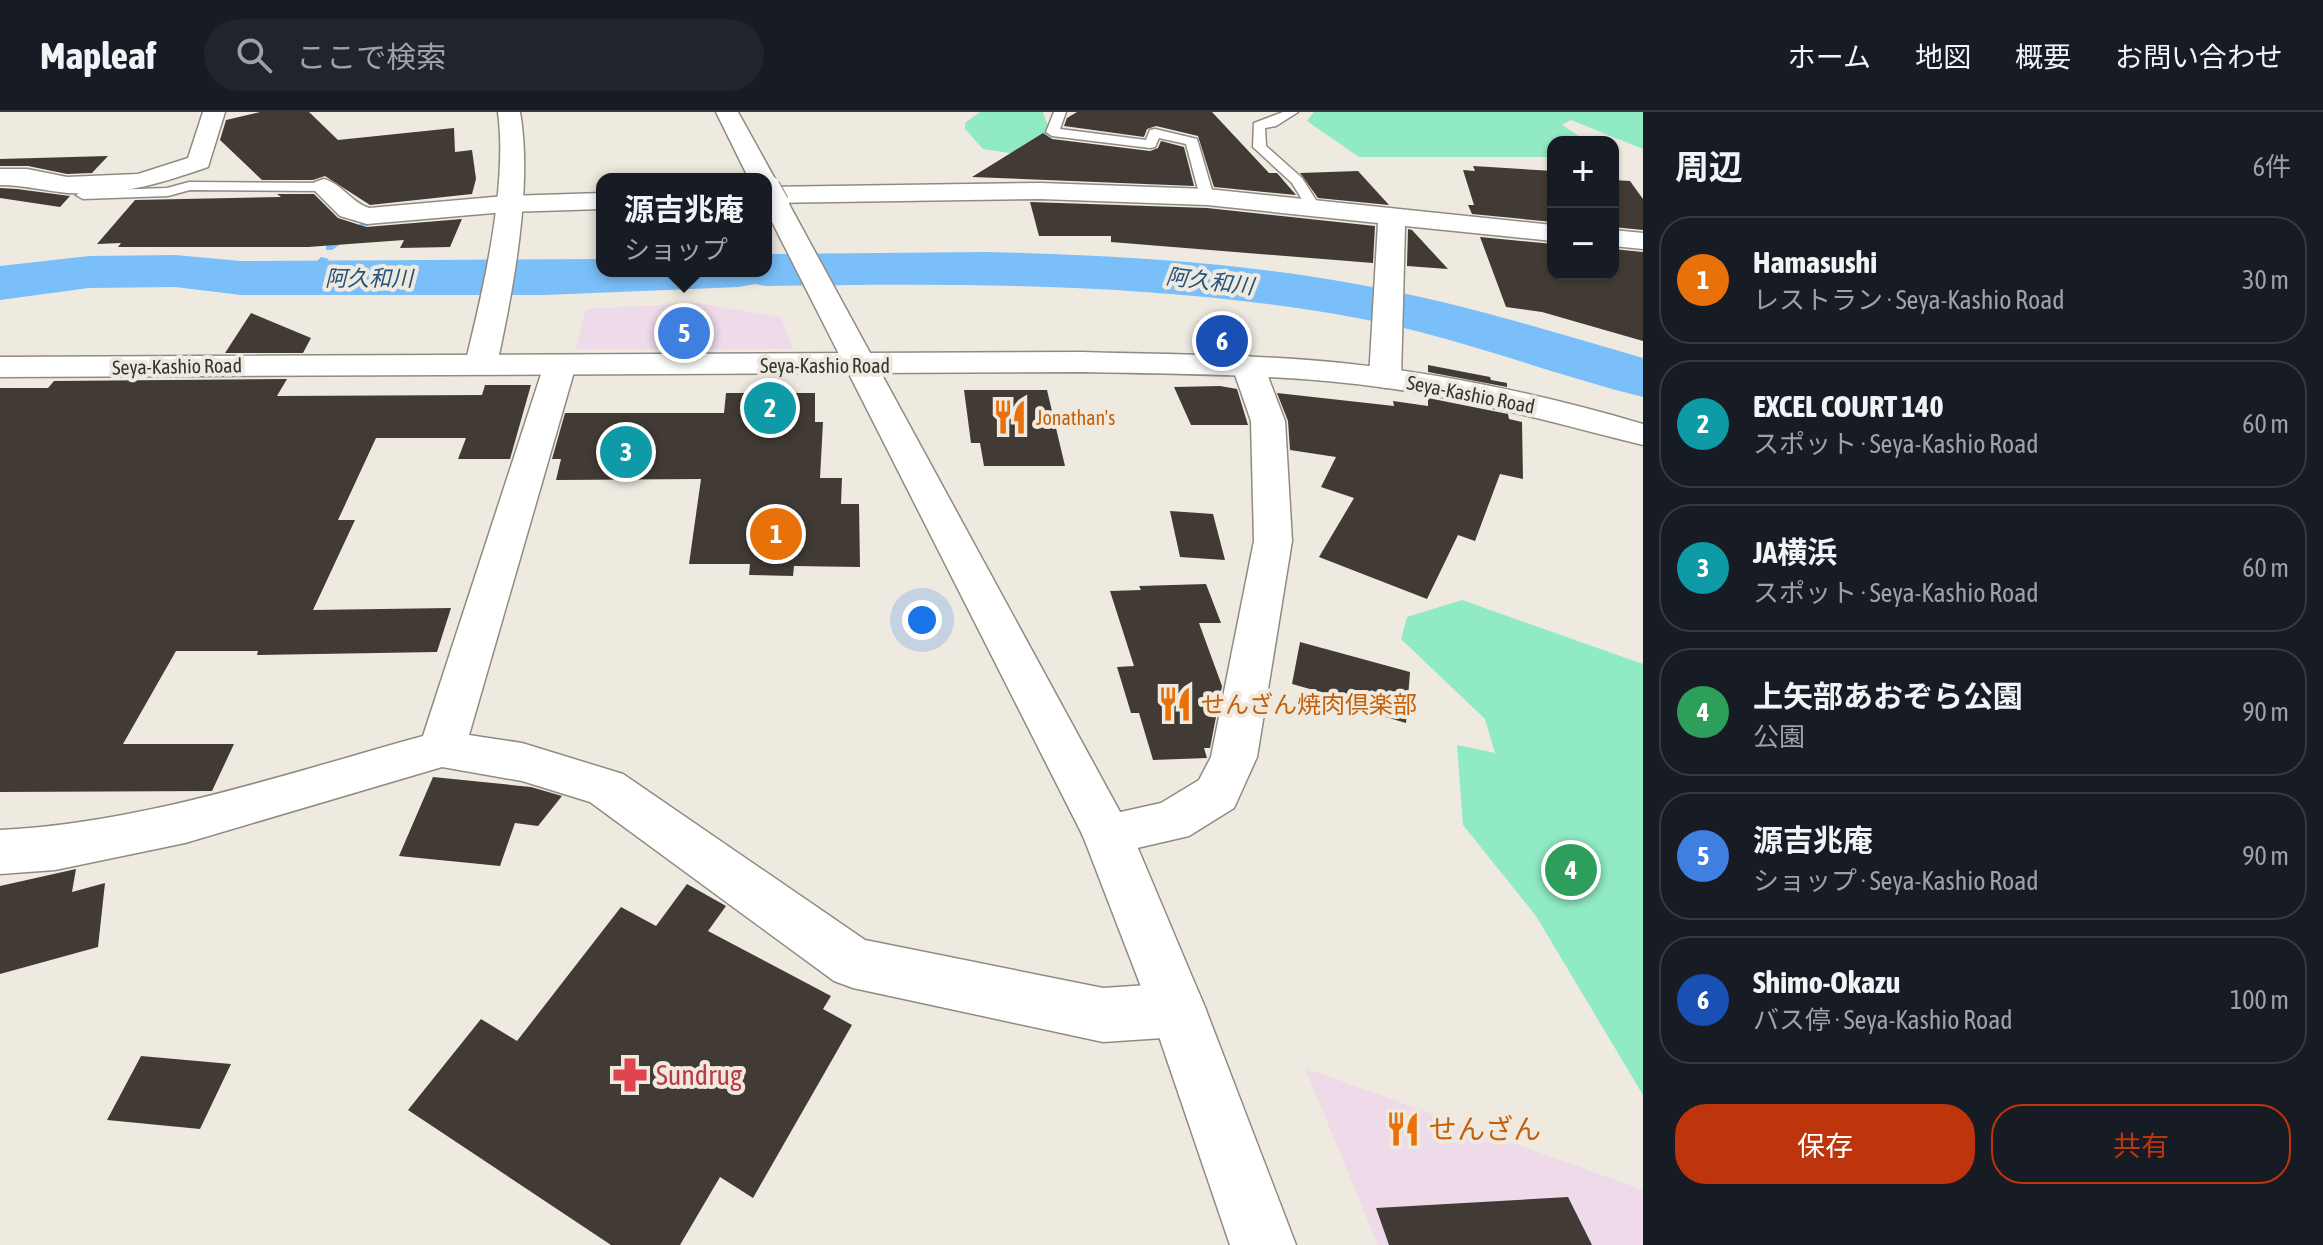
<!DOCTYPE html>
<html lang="ja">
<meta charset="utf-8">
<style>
body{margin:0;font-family:"Asap Condensed","Noto Sans JP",sans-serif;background:#20242c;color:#f1f3f6}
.controls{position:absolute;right:24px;top:24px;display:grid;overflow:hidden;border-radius:16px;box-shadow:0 2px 6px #0004}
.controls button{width:72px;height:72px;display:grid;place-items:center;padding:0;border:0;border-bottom:2px solid #363941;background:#171b24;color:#f1f3f6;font:40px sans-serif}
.you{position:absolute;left:922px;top:508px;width:28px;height:28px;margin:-20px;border:6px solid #fff;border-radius:50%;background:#1a73e8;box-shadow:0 0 0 12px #1a73e833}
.badge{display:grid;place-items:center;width:52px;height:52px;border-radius:50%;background:#be340c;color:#fff;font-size:26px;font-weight:700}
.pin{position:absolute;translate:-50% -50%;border:4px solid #fff;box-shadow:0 2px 8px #0006}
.popup{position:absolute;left:596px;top:61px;width:176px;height:104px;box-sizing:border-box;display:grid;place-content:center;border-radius:16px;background:#171b24;filter:drop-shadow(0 2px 6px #0005);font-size:26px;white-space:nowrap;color:#9ea1a6}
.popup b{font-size:30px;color:#f1f3f6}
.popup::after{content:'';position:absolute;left:50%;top:100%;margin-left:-16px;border:16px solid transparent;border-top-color:#171b24}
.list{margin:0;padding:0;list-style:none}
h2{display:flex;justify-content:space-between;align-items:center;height:104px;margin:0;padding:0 32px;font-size:34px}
h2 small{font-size:26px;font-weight:400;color:#9ea1a6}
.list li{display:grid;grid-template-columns:52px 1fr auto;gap:24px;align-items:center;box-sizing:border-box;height:128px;margin:0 16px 16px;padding:0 16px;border:2px solid #363941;border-radius:32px}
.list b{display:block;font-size:30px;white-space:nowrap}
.list p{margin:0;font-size:26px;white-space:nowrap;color:#9ea1a6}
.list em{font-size:26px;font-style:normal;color:#9ea1a6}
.actions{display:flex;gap:16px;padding:24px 32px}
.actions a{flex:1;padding:18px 0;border:2px solid #be340c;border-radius:32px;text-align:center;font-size:28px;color:#be340c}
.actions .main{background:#be340c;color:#fff}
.icon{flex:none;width:44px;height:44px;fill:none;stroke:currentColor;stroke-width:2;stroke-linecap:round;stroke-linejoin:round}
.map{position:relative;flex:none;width:1643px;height:1133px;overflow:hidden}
header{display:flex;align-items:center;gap:48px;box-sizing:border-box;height:112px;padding:0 40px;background:#171b24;border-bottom:2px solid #363941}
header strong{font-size:38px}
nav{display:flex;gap:44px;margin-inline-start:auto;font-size:28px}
.search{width:560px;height:72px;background:#20242c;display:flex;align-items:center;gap:20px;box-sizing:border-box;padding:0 28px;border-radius:44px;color:#9ea1a6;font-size:30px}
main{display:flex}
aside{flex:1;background:#171b24}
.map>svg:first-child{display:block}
.commercial{fill:#eedae9}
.green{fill:#90eac3}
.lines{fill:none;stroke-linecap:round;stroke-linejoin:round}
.stream{fill:#7abff9;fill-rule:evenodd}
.river{fill:#7abff9;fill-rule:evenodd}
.building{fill:#423b35}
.service-casing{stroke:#908b82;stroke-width:3}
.minor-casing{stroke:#908b82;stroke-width:3}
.tertiary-casing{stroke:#908b82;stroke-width:3}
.secondary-casing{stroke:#908b82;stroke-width:3}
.service{fill:#fff;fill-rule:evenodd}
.minor{fill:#fff;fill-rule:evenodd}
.tertiary{fill:#fff;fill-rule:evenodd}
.secondary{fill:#fff;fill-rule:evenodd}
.tertiary-bridge-casing{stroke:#908b82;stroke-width:28;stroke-linecap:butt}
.tertiary-bridge{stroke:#fff;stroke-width:26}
.labels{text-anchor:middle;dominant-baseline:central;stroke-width:8;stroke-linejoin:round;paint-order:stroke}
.far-street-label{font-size:20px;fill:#373531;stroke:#efeae0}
.far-food-label{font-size:20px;fill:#c56008;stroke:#efeae0;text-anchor:start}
.far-water-label{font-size:22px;font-style:italic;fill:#21537a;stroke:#efeae0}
.food-label{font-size:24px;fill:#c56008;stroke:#efeae0;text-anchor:start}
.near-health-label{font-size:28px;fill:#be3a42;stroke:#efeae0;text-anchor:start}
.near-food-label{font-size:28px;fill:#c56008;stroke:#efeae0;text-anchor:start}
</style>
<header>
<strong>Mapleaf</strong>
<div class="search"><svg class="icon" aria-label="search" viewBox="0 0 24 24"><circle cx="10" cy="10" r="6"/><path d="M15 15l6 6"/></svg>ここで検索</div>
<nav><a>ホーム</a><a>地図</a><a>概要</a><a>お問い合わせ</a></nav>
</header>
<main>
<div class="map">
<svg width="1643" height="1133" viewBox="0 0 1643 1133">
<rect width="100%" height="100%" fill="#efeae0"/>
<!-- commercial -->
<path class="commercial" d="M697 191 781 205 793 237H576L586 197Z
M1305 956 1643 1078V1133H1378Z"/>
<!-- green -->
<path class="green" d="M980 0H1043L1054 32 1030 44 983 37 965 17V11Z
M1314 0H1643V37L1571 8 1562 13 1588 30H1553V45H1359L1307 9Z
M1462 488 1643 552V983L1536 804 1463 713 1457 633 1495 641 1485 607 1401 527 1407 505Z"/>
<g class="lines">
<!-- stream -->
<path class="stream" d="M369 106 376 108 332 138H326V134Z
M321 145 329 147 309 168H303V164Z"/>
<!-- river -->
<path class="river" d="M988 140C1112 143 1234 150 1356 172 1453 189 1548 218 1643 246V285C1547 261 1455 224 1357 206 1162 170 963 171 766 174L755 172 739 175 544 183H241L175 175 89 176 0 188V154L89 144 175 143 241 149 602 147V159H766V142Z"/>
</g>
<!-- building -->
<path class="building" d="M260 0H309L338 28 454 16 455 40 472 38 476 67 472 82 370 93 325 64 313 68H262L220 28 226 8Z
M1077 0H1212L1269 61H1277L1296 83 1214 75 1198 24 1156 14 1147 17 1144 25 1064 14 1067 6Z
M1043 21 1052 27 1150 39 1158 36 1161 29 1184 35 1194 74 972 65Z
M108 44 92 61 67 62 28 54H0V47Z
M1473 54 1553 59V110L1472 102 1468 93H1474L1463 58 1475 59Z
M1358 59 1389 93 1318 86 1300 61Z
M1613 68 1630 69 1643 87V118L1613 115Z
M0 76 17 77 70 84 60 95 0 86Z
M277 82H314L338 106 366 115 462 107 450 135 400 136 404 128 308 135H118L121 131 97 132 135 88 281 85Z
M1030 90 1207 96 1375 114 1373 151 1111 130V124H1039Z
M1408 117 1412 118 1448 157 1407 154Z
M1480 125 1553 132V162H1613V137L1643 140V229L1542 200 1506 195Z
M251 201 311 226 303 241H225Z
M1428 253 1490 265 1491 268 1507 271V275L1428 260Z
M287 267 277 284 482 283 485 273H531L510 347H458L466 326H376L338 408H355L313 498 451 496 437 540 257 543 258 539H176L123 632H234L212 679 0 680V276H48L54 269Z
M1220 274 1237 277 1248 313H1191L1174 275Z
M964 278H1047L1065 354H984L980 331H971Z
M726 281H815V310H823L820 366H842L841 392H859L860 455 794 454 793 464 749 463 750 452H689L701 367 556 368 561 347H552L565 301H724Z
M1277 281 1394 294 1393 289 1428 294V286L1508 302 1509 307 1522 310 1523 367 1500 362 1475 429 1458 423 1427 487 1319 445 1354 386 1321 375 1336 345 1290 338 1288 309Z
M1170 399 1213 402 1225 448 1180 445Z
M1206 472 1221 511H1199L1222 574 1210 636H1204L1207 646 1153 648 1139 601H1131L1117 555 1134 554 1110 479 1141 478 1139 474Z
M1300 530 1410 560 1406 611 1352 595 1353 589 1292 572Z
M433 665 531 675 562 684 538 714 515 711 500 754 399 744Z
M76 757 72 780 105 771 98 835 0 862V774Z
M687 772 726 794 708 819 831 884 823 897 852 913 753 1086 720 1065 680 1133H611L408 998 481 907 517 929 621 795 656 814Z
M141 944 231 952 200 1017 107 1008Z
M1568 1085 1592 1133H1389L1376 1096Z"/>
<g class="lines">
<!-- service casing -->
<g class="service-casing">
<path id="service" d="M1054 0H1066L1060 17 1146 28 1150 18 1155 17 1197 27 1214 85 1207 89 1200 85 1186 32 1159 26 1155 35 1150 36 1052 24 1046 20Z
M1283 0H1298L1276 14 1265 16 1266 34 1302 66 1321 96 1319 99H1309L1292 71 1253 35 1254 11Z
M189 70 324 71 331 75 324 79 190 78 168 84 83 87 76 83 83 79 167 76Z"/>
</g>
<!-- minor casing -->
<g class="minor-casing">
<path id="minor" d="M203 0H225L208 55C159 72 120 84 68 81 45 79 24 73 0 73V57H27L67 65 138 62 188 46Z
M324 67C342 72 351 90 369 96L505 84 602 81V97L505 100 367 112 340 104 311 75 315 70Z
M1041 71 1207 77 1553 113V129L1405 114 1401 266 1397 273 1385 276 1373 273 1369 266 1378 111 1207 93 1041 87 766 91V75Z
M1613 118 1643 121V137L1613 134Z
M560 243 571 246 576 253 469 623 522 631 623 662 865 828 1103 876 1178 871 1198 879 1206 898 1198 917 1178 925 1103 930 853 876 834 869 590 690 522 669 442 655 185 731 55 758 0 762V718C144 711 285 662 423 624L544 253 549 246Z
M1248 244 1259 247 1264 254 1285 309 1292 429 1257 645 1234 696 1189 724 1107 743 1089 737 1082 722 1089 707 1161 691 1199 668 1211 645 1254 429 1251 309 1232 254 1237 247Z"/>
</g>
<!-- tertiary casing -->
<g class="tertiary-casing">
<path id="tertiary" d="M498 0H520C533 73 513 179 497 252L492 259 481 262 470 259 465 252C483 179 508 74 498 0Z
M716 0H738L775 67 771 72 766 74V67H749Z
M776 84 785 86 789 92 1132 722 1206 898 1296 1133H1230L1150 898 1083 724 766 98 767 86Z"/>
</g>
<!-- secondary casing -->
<g class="secondary-casing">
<path id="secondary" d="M1083 240C1172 243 1262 242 1351 252 1450 263 1548 284 1643 312V333C1558 312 1475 288 1387 276 1287 262 1184 262 1083 260L0 265V245Z"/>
</g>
<!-- service -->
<use href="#service" class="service"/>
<!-- minor -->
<use href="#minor" class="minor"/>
<!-- tertiary -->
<use href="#tertiary" class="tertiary"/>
<!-- secondary -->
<use href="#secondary" class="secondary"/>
<!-- tertiary-bridge casing -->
<g class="tertiary-bridge-casing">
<path id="tertiary-bridge" d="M767 76 776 92"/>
</g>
<!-- tertiary-bridge -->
<use href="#tertiary-bridge" class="tertiary-bridge"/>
</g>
<!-- icons -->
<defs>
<g id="restaurant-bare" transform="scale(2.76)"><path d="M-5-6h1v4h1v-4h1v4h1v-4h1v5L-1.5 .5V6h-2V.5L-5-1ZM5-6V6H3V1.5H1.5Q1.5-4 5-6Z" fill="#e8710a" stroke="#efeae0" stroke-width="2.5" paint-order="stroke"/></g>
<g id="pharmacy-bare" transform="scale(2.76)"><path d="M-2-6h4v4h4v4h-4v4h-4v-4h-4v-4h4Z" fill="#e0444e" stroke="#efeae0" stroke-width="2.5" paint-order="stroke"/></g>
</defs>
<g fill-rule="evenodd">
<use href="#restaurant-bare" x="1010" y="305"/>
<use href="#restaurant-bare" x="1175" y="592"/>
<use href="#pharmacy-bare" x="630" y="963"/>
<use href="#restaurant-bare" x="1403" y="1017"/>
</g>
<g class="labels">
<!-- far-street labels -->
<g class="far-street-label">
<text x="825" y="253">Seya-Kashio Road</text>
<text transform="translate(177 254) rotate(-1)">Seya-Kashio Road</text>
<text transform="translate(1471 282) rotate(11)">Seya-Kashio Road</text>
</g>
<!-- far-food labels -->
<g class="far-food-label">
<text x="1036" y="305">Jonathan's</text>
</g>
<!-- far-water labels -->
<g class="far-water-label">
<text x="369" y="166">阿久和川</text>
<text transform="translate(1210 169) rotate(7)">阿久和川</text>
</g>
<!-- food labels -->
<g class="food-label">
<text x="1201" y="592">せんざん焼肉倶楽部</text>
</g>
<!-- near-health labels -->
<g class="near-health-label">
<text x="656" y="963">Sundrug</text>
</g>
<!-- near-food labels -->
<g class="near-food-label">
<text x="1429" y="1017">せんざん</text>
</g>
</g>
</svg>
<div class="controls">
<button>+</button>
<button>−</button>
</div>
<div class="you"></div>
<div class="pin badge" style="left:776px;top:422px;background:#e8710a">1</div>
<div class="pin badge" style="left:770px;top:296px;background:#0f9aa8">2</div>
<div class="pin badge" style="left:626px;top:340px;background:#0f9aa8">3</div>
<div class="pin badge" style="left:1571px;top:758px;background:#2e9e5b">4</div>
<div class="pin badge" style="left:684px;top:221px;background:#3f7fe0">5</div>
<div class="popup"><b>源吉兆庵</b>ショップ</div>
<div class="pin badge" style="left:1222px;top:229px;background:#1a4fb4">6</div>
</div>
<aside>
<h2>周辺<small>6件</small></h2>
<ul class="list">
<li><span class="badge" style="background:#e8710a">1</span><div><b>Hamasushi</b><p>レストラン · Seya-Kashio Road</p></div><em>30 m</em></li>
<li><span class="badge" style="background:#0f9aa8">2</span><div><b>EXCEL COURT 140</b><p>スポット · Seya-Kashio Road</p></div><em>60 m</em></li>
<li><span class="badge" style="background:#0f9aa8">3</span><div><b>JA横浜</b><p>スポット · Seya-Kashio Road</p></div><em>60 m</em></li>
<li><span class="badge" style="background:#2e9e5b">4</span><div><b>上矢部あおぞら公園</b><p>公園</p></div><em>90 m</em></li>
<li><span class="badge" style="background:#3f7fe0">5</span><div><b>源吉兆庵</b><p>ショップ · Seya-Kashio Road</p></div><em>90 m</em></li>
<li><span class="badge" style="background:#1a4fb4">6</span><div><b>Shimo-Okazu</b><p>バス停 · Seya-Kashio Road</p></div><em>100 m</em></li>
</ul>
<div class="actions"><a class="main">保存</a><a>共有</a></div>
</aside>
</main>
